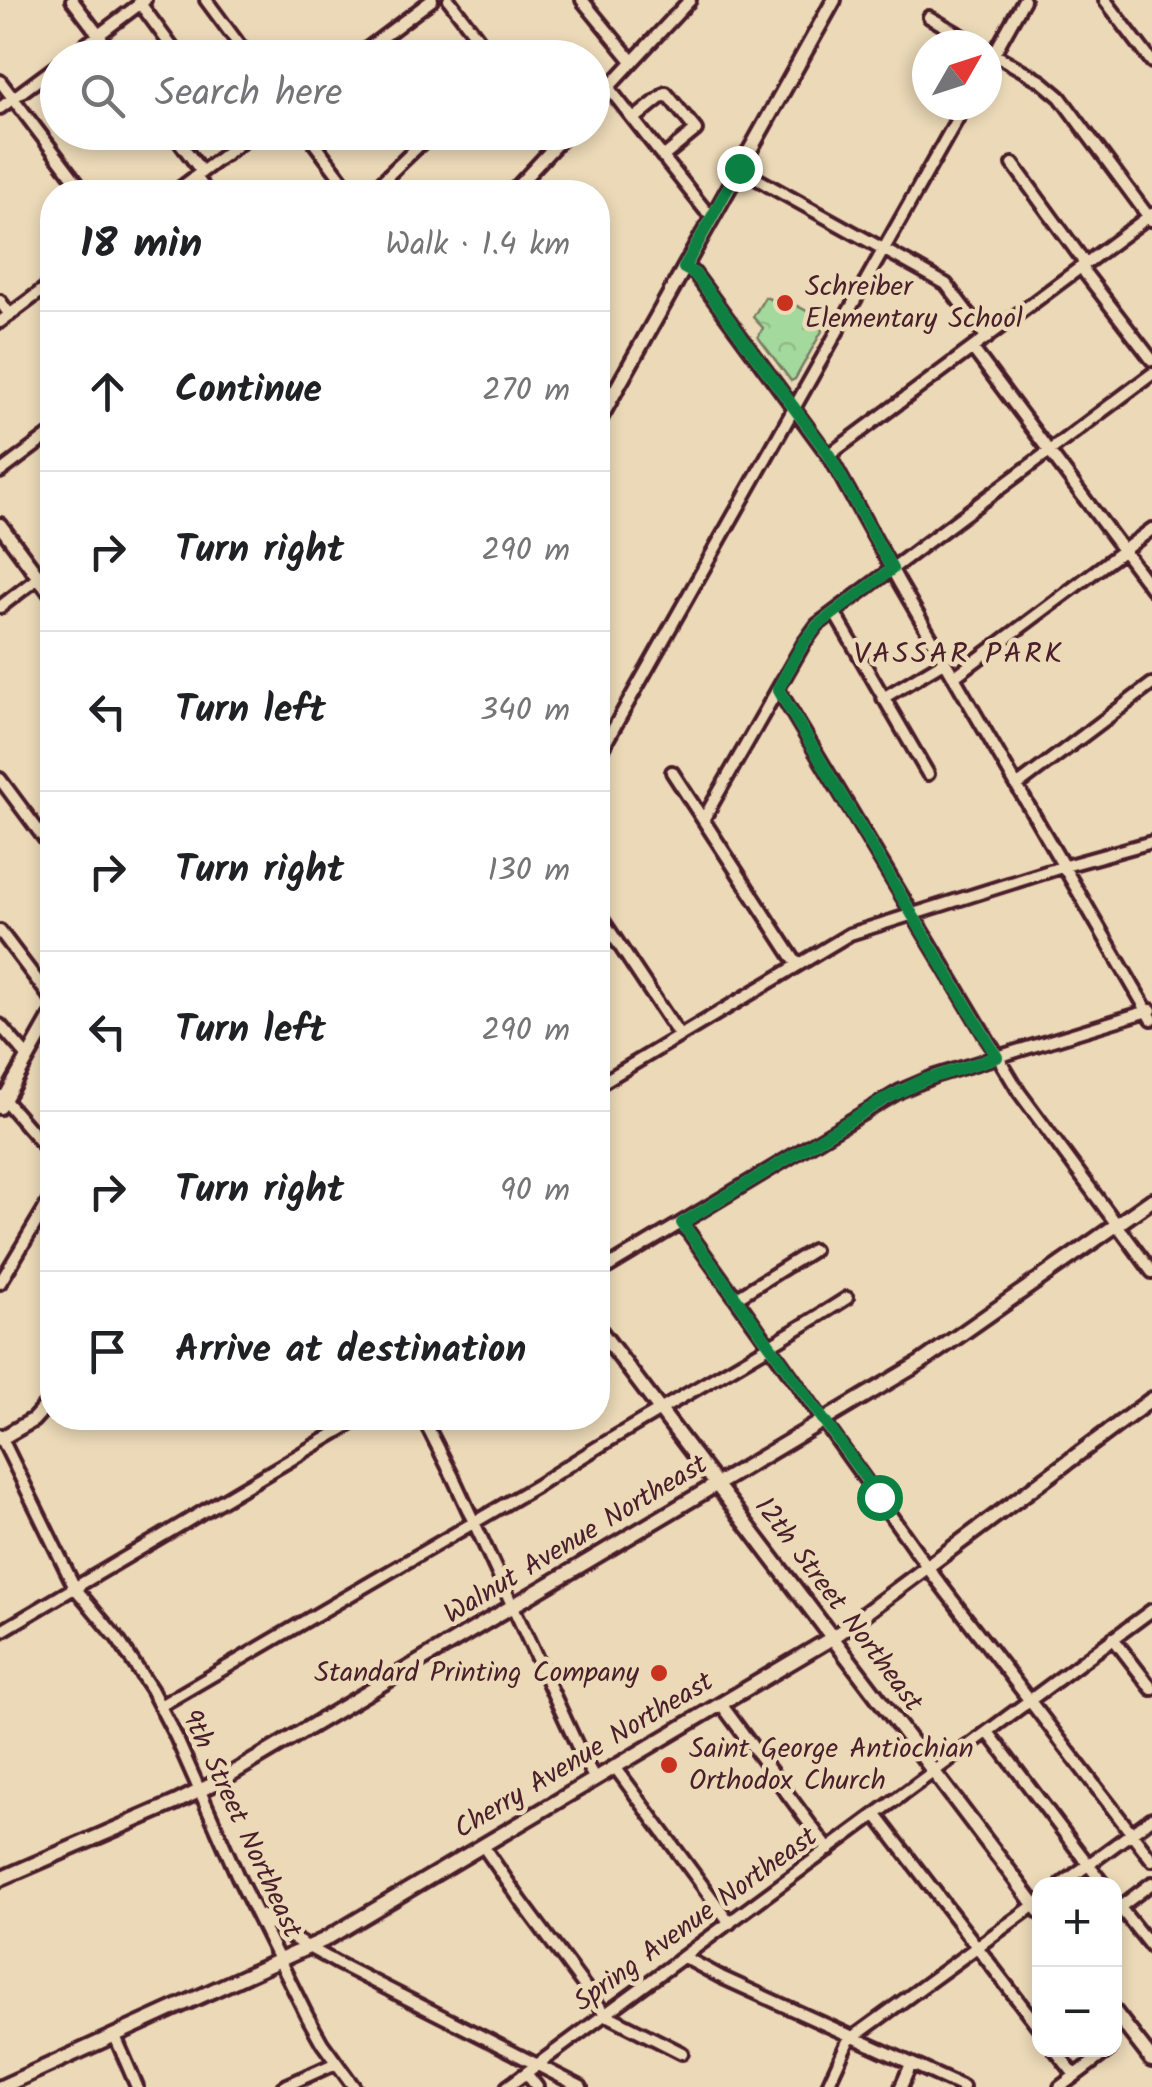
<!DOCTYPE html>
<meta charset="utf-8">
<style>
body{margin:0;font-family:Kalam,sans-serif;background:#f6f6f6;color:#202124}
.controls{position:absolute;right:30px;bottom:30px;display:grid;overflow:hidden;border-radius:20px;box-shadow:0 5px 15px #0003}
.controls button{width:90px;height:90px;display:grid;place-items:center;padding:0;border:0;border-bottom:2px solid #e0e0e0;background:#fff;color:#202124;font:50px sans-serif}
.compass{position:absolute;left:912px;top:30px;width:90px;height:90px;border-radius:50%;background:#fff;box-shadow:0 5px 15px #0003;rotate:51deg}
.stop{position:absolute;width:30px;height:30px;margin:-22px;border:8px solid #0b8043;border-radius:50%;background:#fff}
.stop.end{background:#0b8043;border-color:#fff;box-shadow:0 2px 10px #0008}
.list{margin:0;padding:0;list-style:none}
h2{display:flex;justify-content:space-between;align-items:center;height:130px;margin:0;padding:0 40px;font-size:42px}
h2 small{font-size:32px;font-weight:400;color:#757577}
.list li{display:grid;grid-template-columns:65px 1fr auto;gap:30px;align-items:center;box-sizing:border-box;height:160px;padding:0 40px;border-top:2px solid #e0e0e0}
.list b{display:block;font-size:38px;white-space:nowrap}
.list em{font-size:32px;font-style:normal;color:#757577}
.icon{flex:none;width:55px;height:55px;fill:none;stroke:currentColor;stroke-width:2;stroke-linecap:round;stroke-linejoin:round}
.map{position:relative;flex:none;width:1152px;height:2087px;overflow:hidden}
.search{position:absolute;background:#fff;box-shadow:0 5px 15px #0003;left:40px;top:40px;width:570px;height:110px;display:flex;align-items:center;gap:25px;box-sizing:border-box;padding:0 35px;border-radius:55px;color:#757577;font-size:38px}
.panel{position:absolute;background:#fff;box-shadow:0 5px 15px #0003;left:40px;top:180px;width:570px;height:1250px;border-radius:40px}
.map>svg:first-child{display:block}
.park{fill:url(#park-crowns);stroke:#777c64;stroke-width:2.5}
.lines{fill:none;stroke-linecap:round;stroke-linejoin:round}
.minor-casing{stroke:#4a1f2b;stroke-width:18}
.major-casing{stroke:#4a1f2b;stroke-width:20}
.minor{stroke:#ebd9b7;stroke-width:10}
.major{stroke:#ebd9b7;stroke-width:12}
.route{stroke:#0b8043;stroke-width:12}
.poi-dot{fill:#c8321e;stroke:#ebd9b7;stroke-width:4}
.labels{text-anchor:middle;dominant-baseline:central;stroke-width:9;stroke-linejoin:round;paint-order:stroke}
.poi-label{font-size:28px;fill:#4a1f2b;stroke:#ebd9b7;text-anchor:start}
.street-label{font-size:28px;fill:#4a1f2b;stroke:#ebd9b7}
.neighbourhood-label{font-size:30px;letter-spacing:2.5px;fill:#4a1f2b;stroke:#ebd9b7}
</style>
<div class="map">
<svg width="1152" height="2087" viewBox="0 0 1152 2087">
<defs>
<pattern id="park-crowns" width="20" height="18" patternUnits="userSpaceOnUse" patternTransform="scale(2.5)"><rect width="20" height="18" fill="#a4d99d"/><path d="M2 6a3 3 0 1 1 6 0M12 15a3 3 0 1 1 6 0" fill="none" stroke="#8fba87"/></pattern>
</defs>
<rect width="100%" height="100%" fill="#ebd9b7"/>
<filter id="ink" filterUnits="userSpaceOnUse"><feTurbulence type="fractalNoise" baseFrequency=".01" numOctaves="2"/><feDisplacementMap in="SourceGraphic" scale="20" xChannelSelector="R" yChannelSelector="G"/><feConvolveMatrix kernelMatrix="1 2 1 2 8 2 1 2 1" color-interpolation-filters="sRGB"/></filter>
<g filter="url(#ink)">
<!-- park -->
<path class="park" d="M765 297 779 303 787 301C800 308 823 315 822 331L795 379 791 381 758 337 763 328 753 317Z"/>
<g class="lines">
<!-- minor casing -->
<g class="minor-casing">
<path id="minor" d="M72 0 116 58
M206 0 249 58
M449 0 493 58
M582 0 632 61
M1105 0 1152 62
M139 2 180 58
M929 17 978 45
M987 50 1041 81 1060 97 1151 220
M68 58 145 0
M355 58 432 0
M987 66 1024 0
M0 81 84 192
M608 87 663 157 696 130 666 93 634 119
M592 105 690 0
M0 108 58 65
M172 132 202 172
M306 132 351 192
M667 162 705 210 713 215
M1013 164 1082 259 1085 273 1152 360
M739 169 946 284 987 338
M196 177 207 192
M175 192 255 132
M371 192 433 132
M512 192 568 132
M684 268 695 274 831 459 900 584 1152 1019
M0 301 10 315
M0 322 52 283
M973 349 1152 589
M829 455 1152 214
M0 472 52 433
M0 607 52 567
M834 612 928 774
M954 677 1152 529
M778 689 1019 1092 1152 1272
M883 698 945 661
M598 756 965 105
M672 772 797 964
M0 779 52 849
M1018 785 1152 684
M703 820 804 643 817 625 1152 374
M598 913 679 1035
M0 931 52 1000
M0 1025 28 1057
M598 1085 850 934 1065 866 1152 842
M1 1096 52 1155
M682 1223 934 1576 1152 1860
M598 1273 900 1091 935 1076 1151 1010
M0 1283 52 1196
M736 1298 813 1250
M423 1418 453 1477 583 1758 595 1779
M0 1435 75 1588 117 1638 151 1689 176 1737 238 1877 307 2016 322 2043 354 2087
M0 1632 361 1418
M1113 1638 1152 1689
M721 1704 829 1850
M160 1706 538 1485C638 1419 746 1363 847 1298
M988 1732 1103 1884
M615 1767 730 1923
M876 1815 1040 2029
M483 1846 521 1901 605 2014 682 2053
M1062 1884 1152 1818
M1114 1900 1152 1948
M1120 1907 1152 1883
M260 1915 285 1934 337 1963 581 2087
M684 1957 721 1977 963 2087
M115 2036 137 2087
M1055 2050 1075 2075
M526 2073 537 2087
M283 2087 336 2063
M507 2087 1152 1610
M827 2087 848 2041 1040 1901
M901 2087 911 2064
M1060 2087 1109 2050"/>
</g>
<!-- major casing -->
<g class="major-casing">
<path id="major" d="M598 422 834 0
M0 525 52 595
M0 1107 52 1015
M598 1328 1040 1912
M0 1439 33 1420 52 1399
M0 1879 175 1803 221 1780 920 1363 1152 1200
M1114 2011 1152 2060
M1 2087 324 1940 832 1638 1152 1399"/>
</g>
<!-- minor -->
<use href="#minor" class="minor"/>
<!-- major -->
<use href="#major" class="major"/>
</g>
</g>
<g class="lines" filter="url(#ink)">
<!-- route -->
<path class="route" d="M739 168 684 268 695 274 829 455 892 569 818 625 804 642 778 689 997 1057 924 1080 887 1098 682 1223 879 1497"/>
</g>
<!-- markers -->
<g class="poi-dot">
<circle cx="785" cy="303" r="10"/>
<circle cx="659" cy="1673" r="10"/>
<circle cx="669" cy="1765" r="10"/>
</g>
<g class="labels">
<!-- poi labels -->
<g class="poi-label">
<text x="805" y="287">Schreiber<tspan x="805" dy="32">Elementary School</tspan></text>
<text x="639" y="1673" text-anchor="end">Standard Printing Company</text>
<text x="689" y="1749">Saint George Antiochian<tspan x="689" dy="32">Orthodox Church</tspan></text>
</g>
<!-- street labels -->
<g class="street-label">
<text transform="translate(576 1540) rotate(-31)">Walnut Avenue Northeast</text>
<text transform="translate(838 1605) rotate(53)">12th Street Northeast</text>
<text transform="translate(584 1756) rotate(-31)">Cherry Avenue Northeast</text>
<text transform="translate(241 1824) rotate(65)">9th Street Northeast</text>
<text transform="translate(696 1920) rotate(-36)">Spring Avenue Northeast</text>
</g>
<!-- neighbourhood labels -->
<g class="neighbourhood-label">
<text x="959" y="655">VASSAR PARK</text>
</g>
</g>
</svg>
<div class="controls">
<button>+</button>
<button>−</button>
</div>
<svg class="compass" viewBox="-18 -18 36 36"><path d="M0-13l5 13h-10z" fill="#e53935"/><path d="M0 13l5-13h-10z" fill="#757577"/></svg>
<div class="stop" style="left:879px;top:1497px"></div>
<div class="stop end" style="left:739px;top:168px"></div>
<div class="search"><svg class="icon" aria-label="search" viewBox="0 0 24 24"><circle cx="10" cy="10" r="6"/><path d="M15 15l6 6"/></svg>Search here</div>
<section class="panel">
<h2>18 min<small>Walk · 1.4 km</small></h2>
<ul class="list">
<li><svg class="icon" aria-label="ahead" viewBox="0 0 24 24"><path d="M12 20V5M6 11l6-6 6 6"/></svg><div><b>Continue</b></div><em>270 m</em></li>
<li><svg class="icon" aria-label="right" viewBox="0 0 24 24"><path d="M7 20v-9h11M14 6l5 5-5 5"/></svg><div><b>Turn right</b></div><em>290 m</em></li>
<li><svg class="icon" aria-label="left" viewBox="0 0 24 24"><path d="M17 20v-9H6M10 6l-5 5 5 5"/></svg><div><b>Turn left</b></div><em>340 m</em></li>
<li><svg class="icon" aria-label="right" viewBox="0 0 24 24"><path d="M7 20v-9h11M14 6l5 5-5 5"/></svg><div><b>Turn right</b></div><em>130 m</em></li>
<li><svg class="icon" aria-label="left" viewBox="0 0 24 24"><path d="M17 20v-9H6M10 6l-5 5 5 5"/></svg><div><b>Turn left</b></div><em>290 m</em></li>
<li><svg class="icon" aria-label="right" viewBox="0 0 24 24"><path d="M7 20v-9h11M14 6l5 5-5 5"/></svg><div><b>Turn right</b></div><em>90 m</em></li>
<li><svg class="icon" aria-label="arrive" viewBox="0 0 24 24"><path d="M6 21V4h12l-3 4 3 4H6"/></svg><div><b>Arrive at destination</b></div></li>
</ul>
</section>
</div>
